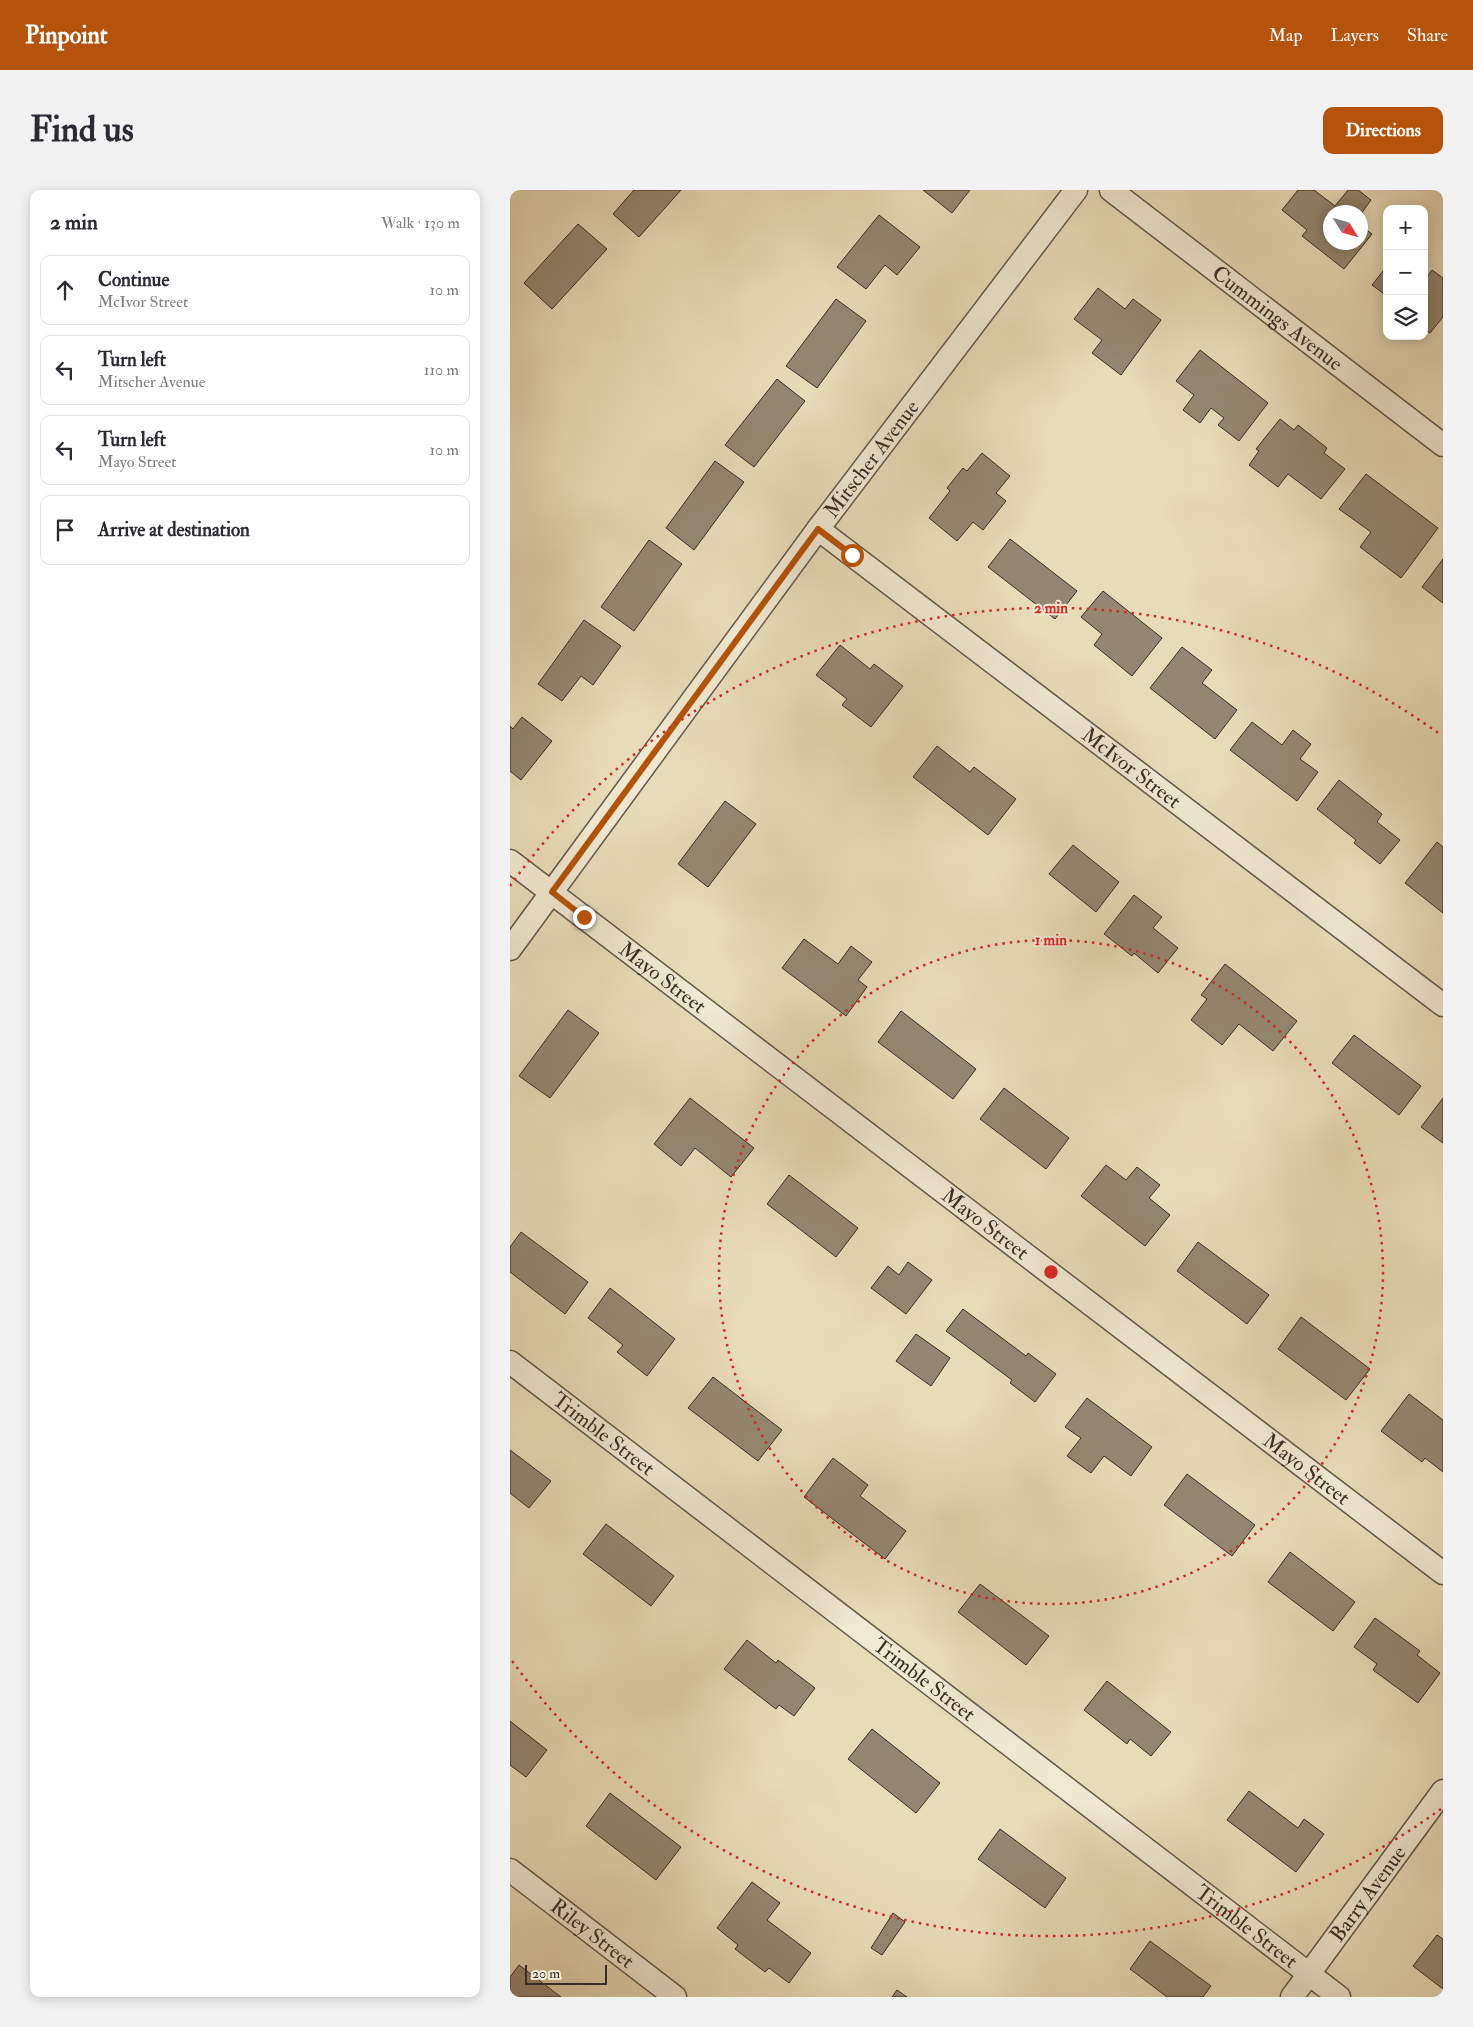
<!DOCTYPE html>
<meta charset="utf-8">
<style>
body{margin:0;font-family:"IM FELL Double Pica",serif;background:#f2f2f3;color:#2b2b33}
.controls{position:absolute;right:15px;top:15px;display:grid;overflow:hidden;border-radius:10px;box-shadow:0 2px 12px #0003}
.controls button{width:45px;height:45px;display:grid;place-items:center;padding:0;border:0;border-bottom:1px solid #e1e1e2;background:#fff;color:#2b2b33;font:25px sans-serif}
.compass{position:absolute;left:813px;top:15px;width:45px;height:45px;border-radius:50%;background:#fff;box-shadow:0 2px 12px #0003;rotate:127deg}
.scale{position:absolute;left:15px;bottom:12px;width:82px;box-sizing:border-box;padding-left:5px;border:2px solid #392c25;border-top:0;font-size:14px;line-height:18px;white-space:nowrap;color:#392c25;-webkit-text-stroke:4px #f0e8d1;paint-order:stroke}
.stop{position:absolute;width:15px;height:15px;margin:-11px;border:4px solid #b45309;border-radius:50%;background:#fff}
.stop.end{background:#b45309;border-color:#fff;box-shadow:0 1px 5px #0008}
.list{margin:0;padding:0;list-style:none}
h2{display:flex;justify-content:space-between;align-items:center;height:65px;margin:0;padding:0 20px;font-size:21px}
h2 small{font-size:16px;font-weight:400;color:#7c7c81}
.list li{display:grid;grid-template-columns:32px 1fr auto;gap:15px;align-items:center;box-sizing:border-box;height:70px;margin:0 10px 10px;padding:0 10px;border:1px solid #e1e1e2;border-radius:10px}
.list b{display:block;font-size:19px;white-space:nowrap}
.list p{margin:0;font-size:16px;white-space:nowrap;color:#7c7c81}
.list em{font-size:16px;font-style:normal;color:#7c7c81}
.icon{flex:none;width:28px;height:28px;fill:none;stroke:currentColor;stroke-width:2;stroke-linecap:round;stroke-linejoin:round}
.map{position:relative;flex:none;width:933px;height:1807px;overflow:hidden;border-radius:10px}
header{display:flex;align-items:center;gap:30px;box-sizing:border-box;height:70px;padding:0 25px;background:#b45309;color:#fff}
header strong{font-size:24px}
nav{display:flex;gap:28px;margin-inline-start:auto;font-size:18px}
.intro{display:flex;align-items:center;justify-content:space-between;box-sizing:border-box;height:120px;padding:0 30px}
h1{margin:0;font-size:35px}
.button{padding:12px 22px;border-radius:10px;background:#b45309;color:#fff;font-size:18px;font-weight:700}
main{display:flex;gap:30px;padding:0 30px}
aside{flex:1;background:#fff;border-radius:10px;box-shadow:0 2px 12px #0003}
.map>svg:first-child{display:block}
.building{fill:#948771;stroke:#392c25}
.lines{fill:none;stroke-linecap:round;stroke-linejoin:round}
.street-casing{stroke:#65584a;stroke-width:25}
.street{stroke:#f0e8d1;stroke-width:22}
.route{stroke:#b45309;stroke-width:6}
.ring{fill:none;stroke:#d62828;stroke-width:2.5;stroke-dasharray:2.5 5}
.labels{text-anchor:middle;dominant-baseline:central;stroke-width:4;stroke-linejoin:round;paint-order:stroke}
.street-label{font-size:21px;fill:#392c25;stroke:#f0e8d1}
.centre{fill:#d62828;stroke:#f0e8d1;stroke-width:2.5}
.ring-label{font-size:15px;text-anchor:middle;font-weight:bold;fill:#d62828;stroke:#f0e8d1;stroke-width:4;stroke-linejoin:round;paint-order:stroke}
</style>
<header>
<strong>Pinpoint</strong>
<nav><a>Map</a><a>Layers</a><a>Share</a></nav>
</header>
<div class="intro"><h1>Find us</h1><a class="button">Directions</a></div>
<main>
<aside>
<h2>2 min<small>Walk · 130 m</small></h2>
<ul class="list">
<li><svg class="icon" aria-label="ahead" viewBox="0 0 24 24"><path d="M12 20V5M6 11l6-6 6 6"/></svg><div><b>Continue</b><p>McIvor Street</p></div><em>10 m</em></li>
<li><svg class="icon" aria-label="left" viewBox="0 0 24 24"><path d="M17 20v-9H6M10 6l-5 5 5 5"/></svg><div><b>Turn left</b><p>Mitscher Avenue</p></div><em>110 m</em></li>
<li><svg class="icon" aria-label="left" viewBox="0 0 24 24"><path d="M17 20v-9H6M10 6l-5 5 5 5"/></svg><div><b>Turn left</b><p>Mayo Street</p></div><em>10 m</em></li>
<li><svg class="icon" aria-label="arrive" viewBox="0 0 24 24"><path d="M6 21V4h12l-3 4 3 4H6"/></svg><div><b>Arrive at destination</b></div></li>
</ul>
</aside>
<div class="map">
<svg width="933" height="1807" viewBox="0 0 933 1807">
<rect width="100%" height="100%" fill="#e8dbb8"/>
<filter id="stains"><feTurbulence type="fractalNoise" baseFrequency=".004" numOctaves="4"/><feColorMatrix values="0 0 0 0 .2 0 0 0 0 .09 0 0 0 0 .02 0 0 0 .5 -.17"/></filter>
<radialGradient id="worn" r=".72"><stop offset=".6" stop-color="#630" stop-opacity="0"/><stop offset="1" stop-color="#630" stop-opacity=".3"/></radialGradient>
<!-- building -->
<path class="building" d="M124 0H171L129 47 103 24Z
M413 0H460L442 23Z
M788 0H804L825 16 838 0H848L861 10 851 24V22H821V52H851V36L862 44 834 79 792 46 797 40 772 20Z
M369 25 410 57 387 85 375 75 356 99 327 77Z
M68 34 97 59 42 119 14 93Z
M877 76V106L862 95Z
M922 80 933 88V127L920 143 914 139V90Z
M588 98 615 119 623 109 651 130 611 185 582 163 592 150 564 129Z
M326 109 356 131 307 198 276 176Z
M690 160 758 213 729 251 708 235 714 228 701 218 690 233 673 220 684 205 666 191Z
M267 189 295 211 244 277 215 255Z
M770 229 784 240 788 235 817 258 814 263 835 279 811 309 778 284 768 297 739 275 749 261 746 259Z
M472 263 500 286 486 303 496 311 473 340 463 332 447 351 419 328 440 301 437 298 453 278 457 281Z
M205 271 234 292 184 360 156 338Z
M856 284 928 338 891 388 850 357 861 342 829 319Z
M500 349 567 401 545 429 478 377Z
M139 350 172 374 124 441 91 417Z
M933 369V413L912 397Z
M593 401 652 448 622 486 584 455 592 444 571 427Z
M74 430 111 456 83 495 71 486 52 511 28 494Z
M330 455 360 479 364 474 393 496 361 537 332 515 337 509 306 485Z
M672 457 702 480 692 493 727 520 705 549 640 498Z
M12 527 42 551 11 590 0 581V536L3 539Z
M742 532 772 555 783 540 801 554 790 569 808 582 787 611 720 560Z
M427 556 460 582 464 577 506 609 478 645 403 587Z
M829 590 872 624 867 632 890 650 870 674 844 653 846 650 807 619Z
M215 611 246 634 198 697 168 674Z
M927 652 933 657V723L895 693Z
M563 655 609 692 586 722 539 684Z
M624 705 652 727 643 738 668 758 648 783 624 763 622 766 594 744Z
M294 749 328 774 341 756 362 772 348 790 357 797 336 826 272 778Z
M715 774 787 831 763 861 729 834 712 855 681 830 697 809 691 805Z
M58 820 89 843 40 908 9 886Z
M391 821 466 879 443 909 368 852Z
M844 845 911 896 889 925 822 873Z
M494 898 559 948 536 979 470 929Z
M180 908 244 958 221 987 185 958 171 976 144 954Z
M933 908V953L911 937Z
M596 975 616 990 627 977 650 995 639 1008 660 1025 635 1056 571 1006Z
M279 985 348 1038 326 1067 257 1014Z
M11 1042 78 1092 55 1124 0 1082V1057Z
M688 1052 759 1105 737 1134 667 1081Z
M398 1072 422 1090 396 1124 361 1098 378 1076 389 1085Z
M100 1098 165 1149 137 1186 107 1162 113 1155 78 1128Z
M453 1119 516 1166 518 1163 546 1184 525 1212 500 1193 502 1190 436 1141Z
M791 1127 860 1179 836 1210 768 1159Z
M406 1144 440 1168 421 1196 386 1171Z
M203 1187 272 1240 248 1271 178 1218Z
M899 1204 933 1230V1282L915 1268 912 1272 871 1241Z
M577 1208 642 1257 621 1286 594 1266 581 1283 557 1266 571 1248 555 1237Z
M0 1260 41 1291 19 1318 0 1303Z
M323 1268 358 1295 350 1306 396 1341 375 1369 294 1307Z
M677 1284 745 1335 722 1366 654 1315Z
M96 1334 164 1386 141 1416 73 1364Z
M780 1362 845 1412 823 1441 758 1392Z
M470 1394 539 1446 516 1475 448 1422Z
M865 1428 910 1461 907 1465 930 1483 908 1513 863 1480 867 1474 844 1457Z
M237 1450 266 1473 268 1470 305 1498 284 1526 269 1515 266 1519 214 1479Z
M597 1491 661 1542 641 1566 620 1549 617 1554 574 1520Z
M0 1531 37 1560 16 1587 0 1575Z
M362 1539 430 1593 406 1623 338 1569Z
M739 1601 788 1638 794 1629 814 1644 786 1682 717 1630Z
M100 1603 171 1657 146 1690 76 1636Z
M490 1639 556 1688 535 1718 468 1669Z
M242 1692 270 1713 257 1730 301 1763 279 1793 259 1778 255 1782 225 1759 228 1755 207 1738Z
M383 1723 395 1732 372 1765 361 1758Z
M927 1745 933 1749V1799L903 1776Z
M640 1751 701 1796 693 1807H657L620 1779Z
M9 1775 51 1807H0V1787Z
M387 1800 397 1807H382Z"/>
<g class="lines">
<!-- street casing -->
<g class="street-casing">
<g id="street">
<path id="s1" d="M601 0 933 255"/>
<path id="s2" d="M308 339 933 815"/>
<path id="s3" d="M0 671 933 1383"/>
<path id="s4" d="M0 759 308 339 566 0"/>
<path id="s5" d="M0 1172 829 1807"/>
<path id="s6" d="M0 1680 165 1807"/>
<path id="s7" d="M782 1807 933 1601"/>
</g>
</g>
<!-- street -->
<use href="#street" class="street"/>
</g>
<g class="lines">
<!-- route -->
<path class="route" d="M74 727 42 702 308 339 342 365"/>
</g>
<!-- distance rings -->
<g class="ring">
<circle cx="541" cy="1082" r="332"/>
<path d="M931 1619A664 664 0 0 1 0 1468M0 696A664 664 0 0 1 931 545"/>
</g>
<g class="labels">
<!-- street labels -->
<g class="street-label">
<text stroke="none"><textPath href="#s1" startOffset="210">Cummings Avenue</textPath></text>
<text stroke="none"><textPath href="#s4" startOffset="609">Mitscher Avenue</textPath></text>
<text stroke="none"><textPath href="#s2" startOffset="394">McIvor Street</textPath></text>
<text stroke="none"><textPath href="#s3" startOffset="192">Mayo Street</textPath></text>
<text stroke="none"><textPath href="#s3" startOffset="598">Mayo Street</textPath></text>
<text stroke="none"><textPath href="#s5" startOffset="118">Trimble Street</textPath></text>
<text stroke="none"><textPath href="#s3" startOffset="1002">Mayo Street</textPath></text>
<text stroke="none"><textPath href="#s5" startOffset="522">Trimble Street</textPath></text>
<text stroke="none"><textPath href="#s7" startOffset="128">Barry Avenue</textPath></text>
<text stroke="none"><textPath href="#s5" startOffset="928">Trimble Street</textPath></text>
<text stroke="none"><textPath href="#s6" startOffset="104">Riley Street</textPath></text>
</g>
</g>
<circle cx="541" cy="1082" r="8" class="centre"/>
<g class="ring-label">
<text x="541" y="423">2 min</text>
<text x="541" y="755">1 min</text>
</g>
<rect width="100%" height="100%" filter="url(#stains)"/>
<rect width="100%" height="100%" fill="url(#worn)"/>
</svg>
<div class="controls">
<button>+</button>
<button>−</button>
<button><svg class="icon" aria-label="layers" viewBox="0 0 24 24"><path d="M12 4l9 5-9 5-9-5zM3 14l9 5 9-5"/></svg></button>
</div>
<svg class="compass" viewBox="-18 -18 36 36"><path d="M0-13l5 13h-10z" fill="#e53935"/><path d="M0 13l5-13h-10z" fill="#7c7c81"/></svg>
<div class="scale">20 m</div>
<div class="stop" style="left:342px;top:365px"></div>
<div class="stop end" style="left:74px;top:727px"></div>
</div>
</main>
